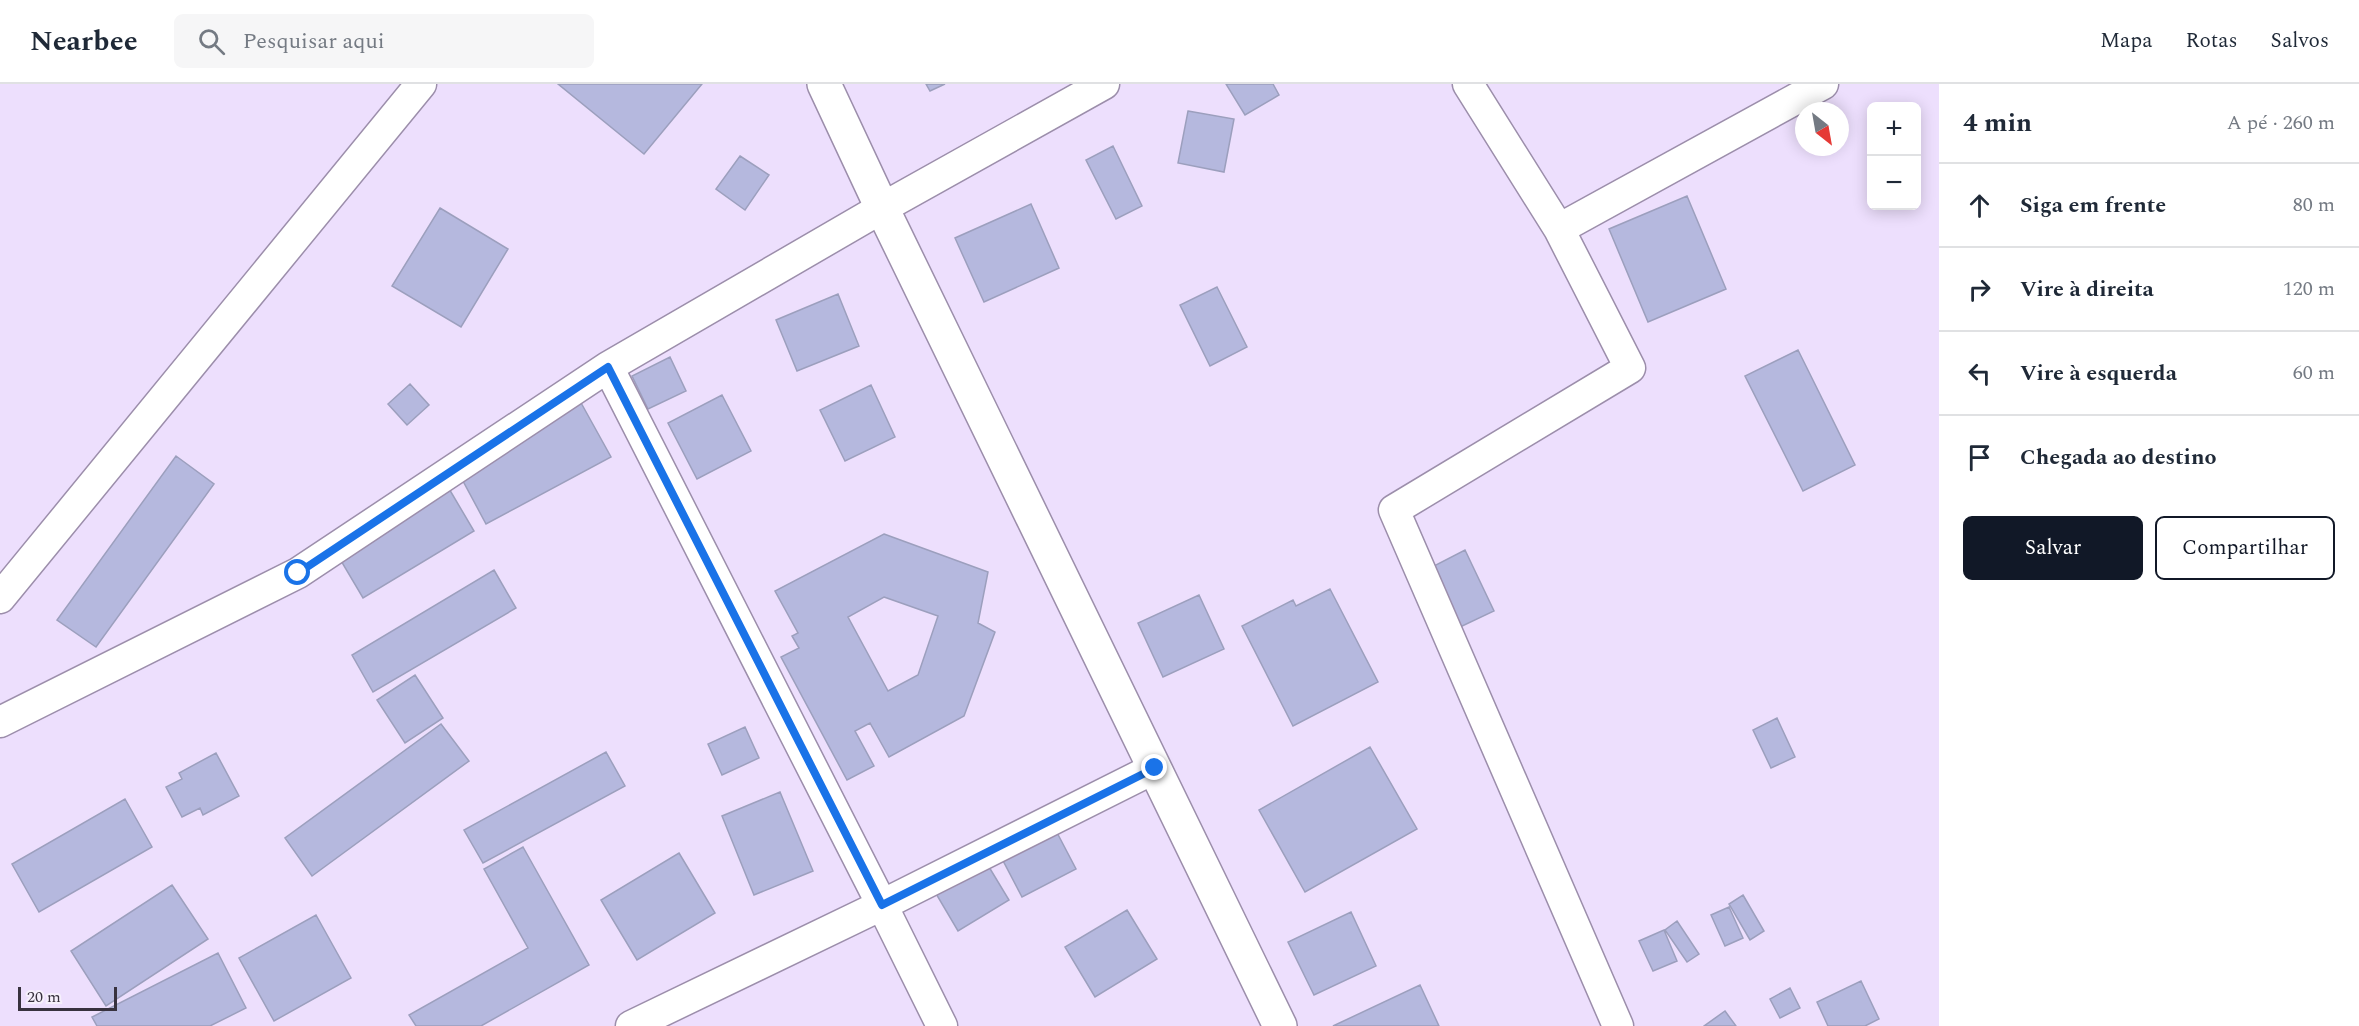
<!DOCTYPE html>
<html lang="pt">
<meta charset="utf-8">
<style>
body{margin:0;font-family:Spectral,serif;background:#f6f6f7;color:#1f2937}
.controls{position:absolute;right:18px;top:18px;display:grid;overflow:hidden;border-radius:9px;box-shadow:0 3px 15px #0003}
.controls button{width:54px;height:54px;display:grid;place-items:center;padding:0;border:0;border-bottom:2px solid #e0e1e3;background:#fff;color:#1f2937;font:30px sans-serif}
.compass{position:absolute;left:1795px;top:18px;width:54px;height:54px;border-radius:50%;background:#fff;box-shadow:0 3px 15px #0003;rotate:149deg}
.scale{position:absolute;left:18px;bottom:15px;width:99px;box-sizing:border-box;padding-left:6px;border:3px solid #38323e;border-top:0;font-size:16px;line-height:21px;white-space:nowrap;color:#38323e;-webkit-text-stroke:4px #f6f0fc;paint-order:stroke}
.stop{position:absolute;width:18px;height:18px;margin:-14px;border:4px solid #1a73e8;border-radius:50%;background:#fff}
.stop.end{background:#1a73e8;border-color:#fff;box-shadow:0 2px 6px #0008}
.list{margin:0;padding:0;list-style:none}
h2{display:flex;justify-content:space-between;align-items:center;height:78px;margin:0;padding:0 24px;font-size:26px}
h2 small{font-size:20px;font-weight:400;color:#747a83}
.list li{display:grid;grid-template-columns:39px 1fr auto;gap:18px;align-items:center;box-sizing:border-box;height:84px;padding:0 24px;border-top:2px solid #e0e1e3}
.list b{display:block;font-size:22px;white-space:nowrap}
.list em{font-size:20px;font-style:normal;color:#747a83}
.actions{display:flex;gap:12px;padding:18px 24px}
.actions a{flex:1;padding:14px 0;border:2px solid #111827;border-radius:9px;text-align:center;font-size:21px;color:#111827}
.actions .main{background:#111827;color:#fff}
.icon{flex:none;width:33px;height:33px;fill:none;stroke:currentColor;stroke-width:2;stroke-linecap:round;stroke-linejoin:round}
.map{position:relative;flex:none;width:1939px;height:942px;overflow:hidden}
header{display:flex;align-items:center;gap:36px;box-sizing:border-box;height:84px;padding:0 30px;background:#fff;border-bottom:2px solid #e0e1e3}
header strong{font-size:28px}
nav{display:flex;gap:33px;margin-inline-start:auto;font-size:21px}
.search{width:420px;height:54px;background:#f6f6f7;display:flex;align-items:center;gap:15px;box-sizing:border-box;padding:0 21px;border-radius:9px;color:#747a83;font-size:22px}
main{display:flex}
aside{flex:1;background:#fff}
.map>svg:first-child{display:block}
.building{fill:#b5b8de;stroke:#9c9fbd;stroke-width:1.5;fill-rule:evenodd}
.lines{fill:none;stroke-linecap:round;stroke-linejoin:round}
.minor-casing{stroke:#9c8eab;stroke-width:33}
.secondary-casing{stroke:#9c8eab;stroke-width:36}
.minor{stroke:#fff;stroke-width:30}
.secondary{stroke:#fff;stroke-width:33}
.route{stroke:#1a73e8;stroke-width:8}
</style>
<header>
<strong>Nearbee</strong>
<div class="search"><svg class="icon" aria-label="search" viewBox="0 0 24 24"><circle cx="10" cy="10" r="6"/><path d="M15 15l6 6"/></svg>Pesquisar aqui</div>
<nav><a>Mapa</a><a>Rotas</a><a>Salvos</a></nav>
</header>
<main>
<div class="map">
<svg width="1939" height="942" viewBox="0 0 1939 942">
<rect width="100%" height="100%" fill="#eddffd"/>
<!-- building -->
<path class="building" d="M558 0H702L644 70Z
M926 0H945L930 7Z
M1226 0H1273L1279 11 1245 31Z
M1188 27 1234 35 1224 88 1178 79Z
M1113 62 1142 122 1116 135 1086 76Z
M740 72 769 91 745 126 716 105Z
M1687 112 1726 205 1648 238 1609 145Z
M1031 120 1059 184 984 218 955 154Z
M440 124 508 165 461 243 392 202Z
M1217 203 1247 263 1210 282 1180 221Z
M838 210 859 262 797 287 776 236Z
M1798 266 1855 381 1803 407 1745 292Z
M670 273 686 307 648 325 632 292Z
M410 300 429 321 407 341 388 320Z
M871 301 895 353 845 377 820 326Z
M722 311 751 367 697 395 668 339Z
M580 317 611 373 486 440 456 384Z
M176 372 214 400 96 563 57 536Z
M448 403 474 447 363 514 337 470Z
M884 450 988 488 978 539 995 548 964 632 889 673 870 639 855 647 874 682 847 696 781 573 799 564 792 552 798 549 775 507ZM884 513 938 532 918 591 888 607 848 533Z
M1465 466 1494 527 1458 544 1430 484Z
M494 486 516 524 373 608 352 571Z
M1330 505 1378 598 1293 642 1242 542 1293 516 1296 522Z
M1199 511 1224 565 1163 593 1138 539Z
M415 591 443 634 405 659 377 616Z
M1777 634 1795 673 1771 684 1753 646Z
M441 640 469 677 312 792 285 754Z
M745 643 759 674 722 691 708 660Z
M1370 663 1417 745 1305 808 1259 726Z
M606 668 625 702 483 779 464 746Z
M216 669 239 712 203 731 200 724 182 733 166 703 182 695 179 689Z
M780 708 813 787 754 811 722 732Z
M125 715 152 763 39 828 12 780Z
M1053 741 1076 785 1022 813 999 769Z
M523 763 589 881 481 942H416L409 931 528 864 484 785Z
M679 769 715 829 637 876 601 816Z
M986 778 1009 816 958 847 935 808Z
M172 801 208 855 106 922 71 867Z
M1743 811 1764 847 1750 856 1729 820Z
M1729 823 1743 854 1725 862 1711 831Z
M1127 826 1157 875 1095 913 1065 863Z
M1351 828 1376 882 1314 911 1288 858Z
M316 831 351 894 274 937 239 874Z
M1677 837 1699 870 1687 878 1665 846Z
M1664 846 1677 877 1653 887 1639 857Z
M218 869 246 924 210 942H97L92 933Z
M1861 897 1879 935 1865 942H1828L1817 918Z
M1420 901 1439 942H1333Z
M1790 904 1800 924 1780 934 1770 915Z
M1725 927 1736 942H1704Z"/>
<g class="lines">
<!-- minor casing -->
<g class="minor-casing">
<path id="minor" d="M1468 0 1559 145 1630 284 1394 426 1618 942
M1559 145 1823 0
M608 283 882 821 1155 684
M0 514 421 0
M0 638 298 489 608 283 882 124 1104 0
M631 942 882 821 942 942"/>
</g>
<!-- secondary casing -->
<g class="secondary-casing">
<path id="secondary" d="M824 0 882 124 1280 942"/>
</g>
<!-- minor -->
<use href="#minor" class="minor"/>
<!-- secondary -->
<use href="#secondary" class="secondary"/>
</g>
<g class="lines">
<!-- route -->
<path class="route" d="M298 489 608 283 882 821 1155 684"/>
</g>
</svg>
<div class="controls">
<button>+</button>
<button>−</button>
</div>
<svg class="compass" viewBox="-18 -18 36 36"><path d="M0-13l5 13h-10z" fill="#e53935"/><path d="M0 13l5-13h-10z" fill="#747a83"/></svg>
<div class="scale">20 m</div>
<div class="stop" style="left:298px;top:489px"></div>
<div class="stop end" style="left:1155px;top:684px"></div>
</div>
<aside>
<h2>4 min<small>A pé · 260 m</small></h2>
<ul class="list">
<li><svg class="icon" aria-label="ahead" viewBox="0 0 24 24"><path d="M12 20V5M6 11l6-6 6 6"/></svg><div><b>Siga em frente</b></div><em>80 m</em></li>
<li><svg class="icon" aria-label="right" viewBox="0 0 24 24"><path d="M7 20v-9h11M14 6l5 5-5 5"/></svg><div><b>Vire à direita</b></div><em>120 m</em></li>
<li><svg class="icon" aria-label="left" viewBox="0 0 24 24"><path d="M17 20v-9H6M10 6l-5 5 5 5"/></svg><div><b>Vire à esquerda</b></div><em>60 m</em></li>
<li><svg class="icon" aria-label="arrive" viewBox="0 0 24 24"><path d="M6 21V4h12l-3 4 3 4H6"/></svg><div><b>Chegada ao destino</b></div></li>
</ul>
<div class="actions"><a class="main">Salvar</a><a>Compartilhar</a></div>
</aside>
</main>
